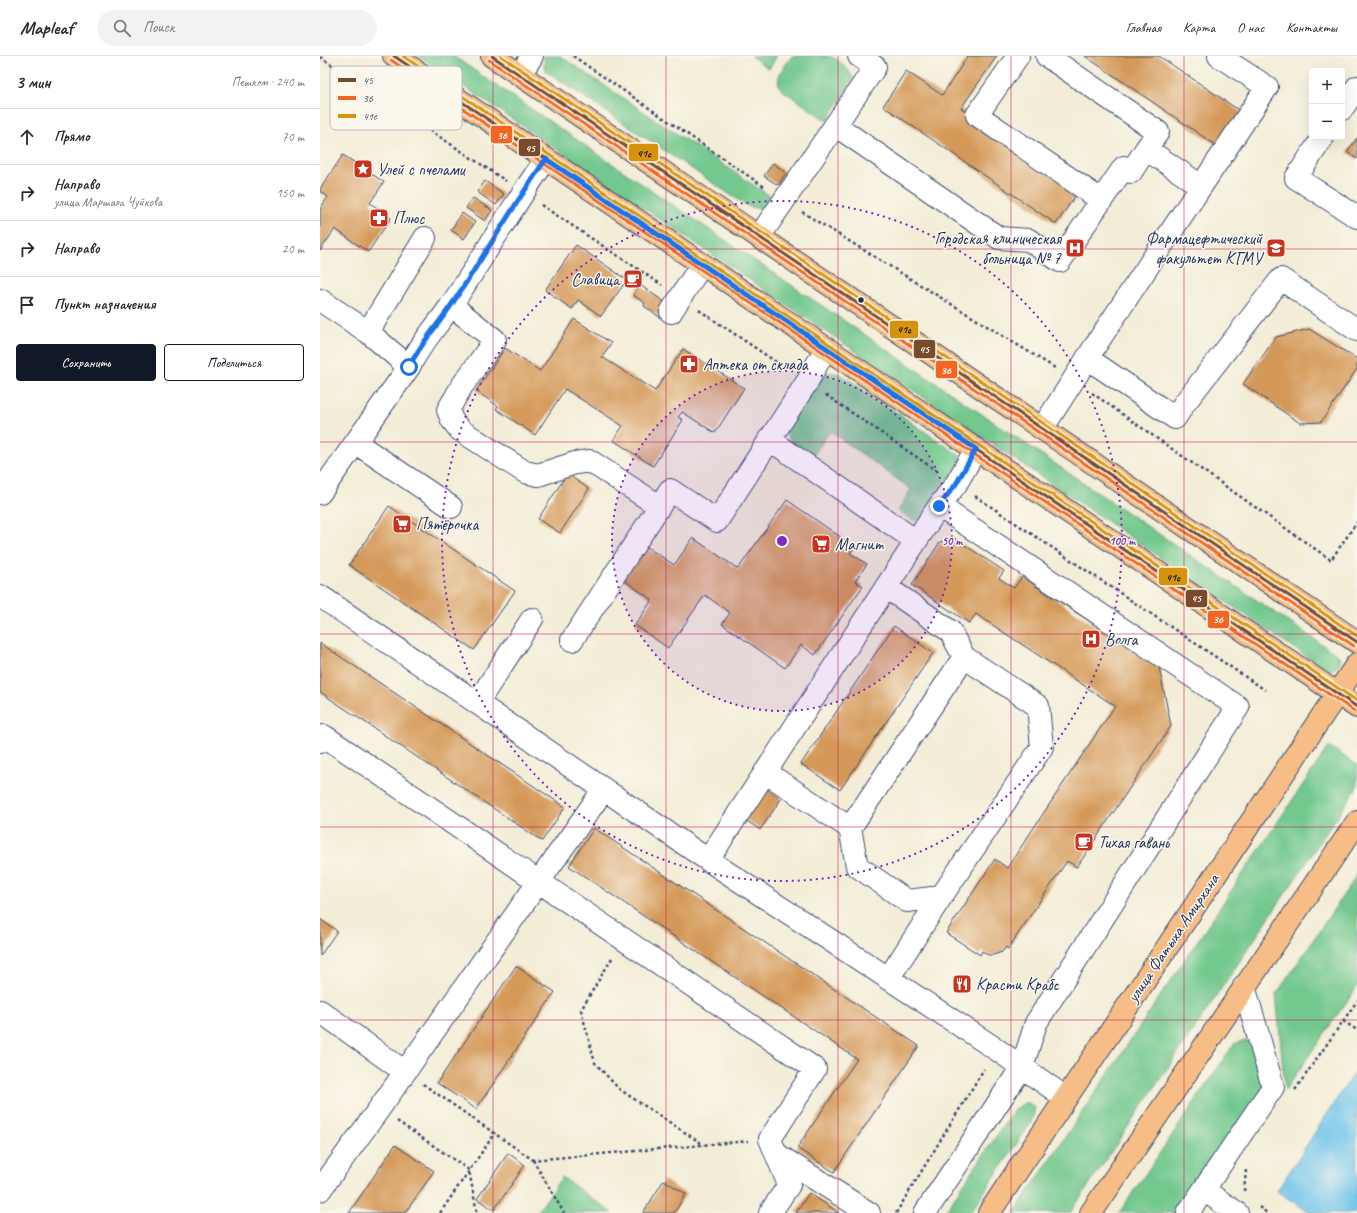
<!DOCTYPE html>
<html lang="ru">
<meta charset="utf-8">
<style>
body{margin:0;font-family:Caveat,sans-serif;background:#f2f2f3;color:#2b2b33}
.controls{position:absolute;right:12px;top:12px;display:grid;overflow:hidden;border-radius:4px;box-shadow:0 4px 16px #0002}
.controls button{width:36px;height:36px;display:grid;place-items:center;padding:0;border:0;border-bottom:1px solid #e1e1e2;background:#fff;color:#2b2b33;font:20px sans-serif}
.stop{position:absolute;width:12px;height:12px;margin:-9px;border:3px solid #1a73e8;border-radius:50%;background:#fff}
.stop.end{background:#1a73e8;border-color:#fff;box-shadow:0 1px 4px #0008}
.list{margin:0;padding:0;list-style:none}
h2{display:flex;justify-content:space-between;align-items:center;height:52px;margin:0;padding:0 16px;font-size:17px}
h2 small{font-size:13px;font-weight:400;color:#7c7c81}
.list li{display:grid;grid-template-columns:26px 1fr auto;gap:12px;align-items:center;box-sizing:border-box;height:56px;padding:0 16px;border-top:1px solid #e1e1e2}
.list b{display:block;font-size:15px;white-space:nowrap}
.list p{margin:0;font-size:13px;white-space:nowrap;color:#7c7c81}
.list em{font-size:13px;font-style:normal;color:#7c7c81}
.actions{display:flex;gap:8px;padding:12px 16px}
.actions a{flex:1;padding:9px 0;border:1px solid #111827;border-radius:4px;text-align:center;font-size:14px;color:#111827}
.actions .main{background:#111827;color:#fff}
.icon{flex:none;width:22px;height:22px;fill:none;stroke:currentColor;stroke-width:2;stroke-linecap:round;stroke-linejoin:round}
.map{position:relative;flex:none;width:1037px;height:1157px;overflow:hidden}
header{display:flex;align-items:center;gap:24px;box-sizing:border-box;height:56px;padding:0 20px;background:#fff;border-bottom:1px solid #e1e1e2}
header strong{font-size:19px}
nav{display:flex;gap:22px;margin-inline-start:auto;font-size:14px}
.search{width:280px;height:36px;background:#f2f2f3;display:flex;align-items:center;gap:10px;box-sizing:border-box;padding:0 14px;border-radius:22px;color:#7c7c81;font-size:15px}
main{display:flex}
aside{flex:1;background:#fff}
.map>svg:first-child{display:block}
.green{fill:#72c88d;stroke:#467c76}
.water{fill:#6dc3ea;stroke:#4479a4}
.building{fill:#d49959}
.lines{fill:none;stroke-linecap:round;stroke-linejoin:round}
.minor-casing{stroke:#3b4c70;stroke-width:24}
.major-casing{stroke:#3b4c70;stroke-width:24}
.path{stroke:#3b4c70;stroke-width:2.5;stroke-dasharray:3 3;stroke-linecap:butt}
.minor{stroke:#fff;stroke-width:22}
.major{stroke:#f6be86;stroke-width:22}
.bus-1-casing{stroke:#fbf7ec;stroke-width:6}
.bus-2-casing{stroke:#fbf7ec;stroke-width:6}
.bus-3-casing{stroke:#fbf7ec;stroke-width:6}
.bus-1{stroke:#7a4b2a;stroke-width:3}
.bus-2{stroke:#f26522;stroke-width:3}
.bus-3{stroke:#d6940e;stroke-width:3}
.route{stroke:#1a73e8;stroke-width:5}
.grid{fill:none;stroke:#c2185b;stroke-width:1;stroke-opacity:0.55}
.ring{fill:none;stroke:#7b2cbf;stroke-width:2;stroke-dasharray:2 4}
.bus-dot{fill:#1b2f5e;stroke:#fbf7ec;stroke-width:1.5}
.labels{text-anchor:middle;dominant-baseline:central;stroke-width:3;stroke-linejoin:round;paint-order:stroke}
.poi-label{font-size:17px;fill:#1b2f5e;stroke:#fbf7ec;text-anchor:start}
.street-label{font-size:17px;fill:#1b2f5e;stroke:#fbf7ec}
.key{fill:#fbf7ec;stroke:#b8bbc1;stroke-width:1}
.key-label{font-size:11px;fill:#1b2f5e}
.centre{fill:#7b2cbf;stroke:#fbf7ec;stroke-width:2}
.ring-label{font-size:12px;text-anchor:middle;font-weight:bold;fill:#7b2cbf;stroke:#fbf7ec;stroke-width:3;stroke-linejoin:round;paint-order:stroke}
.line-badge{stroke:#fbf7ec;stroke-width:1.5}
.badge-label{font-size:11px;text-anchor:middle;font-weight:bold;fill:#fff}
.pale-badge-label{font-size:11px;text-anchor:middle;font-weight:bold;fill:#111}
</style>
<header>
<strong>Mapleaf</strong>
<div class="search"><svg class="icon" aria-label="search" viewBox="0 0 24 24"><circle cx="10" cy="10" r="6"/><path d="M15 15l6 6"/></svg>Поиск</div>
<nav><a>Главная</a><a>Карта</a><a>О нас</a><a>Контакты</a></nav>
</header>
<main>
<aside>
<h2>3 мин<small>Пешком · 240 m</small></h2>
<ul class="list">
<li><svg class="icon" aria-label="ahead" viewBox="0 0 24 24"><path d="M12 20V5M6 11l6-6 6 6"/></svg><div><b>Прямо</b></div><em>70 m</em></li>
<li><svg class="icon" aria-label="right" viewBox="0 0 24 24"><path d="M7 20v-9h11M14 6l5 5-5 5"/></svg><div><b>Направо</b><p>улица Маршала Чуйкова</p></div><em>150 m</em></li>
<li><svg class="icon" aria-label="right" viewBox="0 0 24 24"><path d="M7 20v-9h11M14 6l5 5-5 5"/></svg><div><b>Направо</b></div><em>20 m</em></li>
<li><svg class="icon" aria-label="arrive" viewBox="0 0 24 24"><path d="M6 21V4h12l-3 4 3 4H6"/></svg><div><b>Пункт назначения</b></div></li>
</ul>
<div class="actions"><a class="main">Сохранить</a><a>Поделиться</a></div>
</aside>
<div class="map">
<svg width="1037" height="1157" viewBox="0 0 1037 1157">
<rect width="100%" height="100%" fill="#fbf7ec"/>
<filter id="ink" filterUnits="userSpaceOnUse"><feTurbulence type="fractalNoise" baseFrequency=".025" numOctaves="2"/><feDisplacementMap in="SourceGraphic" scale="8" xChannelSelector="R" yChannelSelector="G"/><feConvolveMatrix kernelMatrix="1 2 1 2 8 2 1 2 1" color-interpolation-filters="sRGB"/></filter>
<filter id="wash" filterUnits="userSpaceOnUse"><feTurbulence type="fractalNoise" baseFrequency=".012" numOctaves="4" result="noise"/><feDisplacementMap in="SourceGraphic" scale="16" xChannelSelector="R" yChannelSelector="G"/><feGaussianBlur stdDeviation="0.9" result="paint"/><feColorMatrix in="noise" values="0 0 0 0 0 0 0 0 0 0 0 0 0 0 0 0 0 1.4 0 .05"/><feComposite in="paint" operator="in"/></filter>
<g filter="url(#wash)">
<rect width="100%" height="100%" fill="#f3edd7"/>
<!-- green -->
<path class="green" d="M99 0H133L1019 600 1020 606 1016 612 1008 615Z
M224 0H240L453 142C443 152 437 155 424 148L226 15 224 10Z
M431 0H457L449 13Z
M472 0C484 0 497 0 508 0 517 1 531 15 533 23L507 65 462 34C452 22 465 10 472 0Z
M504 317H516L525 321 639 399 640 408 603 464H593L578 455 591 433 510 375 493 400 472 387 464 375Z
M1009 690 1037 709V731L750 1157H694Z
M1037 819V931L965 1034 956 939Z
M923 985 934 986 943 1031 857 1157H799L914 988Z
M704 1047 711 1048 715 1052 712 1065 650 1157H624L694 1054Z
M242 1121 292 1157H217Z"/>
<!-- water -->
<path class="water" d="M1037 1012V1157H990L957 1135Z"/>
<g id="blocks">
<!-- building -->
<path class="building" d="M648 0H677L641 52 760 133 736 168 563 50 586 15 622 39Z
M765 0H839L923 57 900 92Z
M1037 82V103L1027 96Z
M23 99 64 126 50 147 71 162 48 196 15 173 0 195V153L8 141 0 135V133Z
M453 107 466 117 458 129 444 120Z
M165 125 184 138 176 149 157 136Z
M153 142 172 154 165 165 146 152Z
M142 157 155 166 144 183 131 174Z
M256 189 307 224 281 260 258 244 252 253 225 234Z
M320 229 350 250 341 262 324 250 325 247 313 239Z
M254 263 291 287 282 301 335 335 363 293 424 332 395 377 362 356 358 361 363 364 333 410 293 384 303 370 245 333 215 379 176 353 178 350 156 335 185 292 220 315Z
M989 273 1037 303V313L1001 366 980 367 923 328 956 281Z
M247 418 269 433 240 477 218 463Z
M467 444 535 491 530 497 547 508 535 525 543 530 495 599 481 589 465 612 402 568 410 557 385 539 348 592 315 569 332 544 301 522 324 489 354 509 373 482 418 513Z
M69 450 195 535 154 594 29 509Z
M634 482 684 515 679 522 694 532 702 521 839 611 851 670 757 811 747 805 688 893 686 891 682 896 673 899H668L662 895 660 899 626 877 675 803 687 812 795 650 656 558 649 567 592 529 620 486Z
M574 570 613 597 520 734 481 708Z
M0 587 245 751 222 785 0 636Z
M444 731 461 743 440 774 423 762Z
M274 772 599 990 514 1116 477 1092 537 1003 249 810Z
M0 863 17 875 0 900Z
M196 910 235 936 156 1053 117 1027Z
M75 1089 114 1115 85 1157H29Z
M188 1097 205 1109 174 1154 157 1143Z
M344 1124 366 1138 354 1157H323Z
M489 1137 519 1157H476Z"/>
</g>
</g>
<g filter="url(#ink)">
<use href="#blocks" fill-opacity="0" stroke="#3b4c70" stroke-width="1"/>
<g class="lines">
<!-- minor casing -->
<g class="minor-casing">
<path id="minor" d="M698 0 657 59 781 144
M727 0 838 76 826 93
M200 19 212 0
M1022 53 1037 31
M515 69 679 182 709 184 740 205 804 111 811 116 826 93 881 130
M1003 81 976 122 1037 161
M439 181 555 11 539 0
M0 244 48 276 105 182
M131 249 175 284 142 330 128 354 132 364 140 374 205 416 218 419 255 407 270 405 339 450
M351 256 382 208
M48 276 89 311
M767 302 855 362 864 348 961 223 1037 274
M722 373 777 287 947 31 899 0
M449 383 596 485
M36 387 131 451
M0 437 89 311C100 288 118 269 132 248 164 200 193 150 226 103
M566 531 630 575 644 601
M0 540 388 804 676 993 746 1042
M252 584 350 434 397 465 487 326 506 292
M157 647 212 563
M0 686 4 680 495 1013 450 1083 469 1129 450 1157
M445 716 530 772 537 810 587 845 621 841 722 691 718 650 644 601 530 772
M388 804 619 450 636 428 656 393
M568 923 621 841
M0 955 85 1016
M456 1098 549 1157
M0 1134 59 1053 284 733
M884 1134 917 1157
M605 1157 702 1011 716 967 918 651 619 450
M868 1157 953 1031 924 930"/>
</g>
<!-- major casing -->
<g class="major-casing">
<path id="major" d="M74 0 1037 651
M172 0 1037 586
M669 1157 1037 608
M771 1157 1037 766"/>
</g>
<!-- path -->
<path class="path" d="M253 0 446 132
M0 1 186 125
M221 149 342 229
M482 156 735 312
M379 254 468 314
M772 337 1011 504 1037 466
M506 339 617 415
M655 440 945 634
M292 902 261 954 275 1007 299 1033 384 1089
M1023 965 1037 974
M103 1028 213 1104 428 1085
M975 1034 1037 945
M77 1065 149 1114 157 1157
M213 1104 244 1157
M924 1135 926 1114
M939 1151 947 1157
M120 1157 175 1077
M576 1157 664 1013"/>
<!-- minor -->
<use href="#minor" class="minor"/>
<!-- major -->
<use href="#major" class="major"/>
<!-- bus-1 casing -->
<g class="bus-1-casing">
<path id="bus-1" d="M74 0 1037 651
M172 0 1037 586"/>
</g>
<!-- bus-2 casing -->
<g class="bus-2-casing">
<path id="bus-2" d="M71 4 1034 655
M169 4 1034 590"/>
</g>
<!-- bus-3 casing -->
<g class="bus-3-casing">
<path id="bus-3" d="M83 0 1037 645
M181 0 1037 580"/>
</g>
<!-- bus-1 -->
<use href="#bus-1" class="bus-1"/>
<!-- bus-2 -->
<use href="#bus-2" class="bus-2"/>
<!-- bus-3 -->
<use href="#bus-3" class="bus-3"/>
</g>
</g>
<g class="lines" filter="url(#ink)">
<!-- route -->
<path class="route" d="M89 311C100 288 118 269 132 248 164 200 193 150 226 103L656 393 636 428 619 450"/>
</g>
<!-- grid -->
<path class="grid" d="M173 0V1157M346 0V1157M518 0V1157M691 0V1157M864 0V1157M0 193H1037M0 386H1037M0 578H1037M0 771H1037M0 964H1037"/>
<!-- distance rings -->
<circle cx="462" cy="485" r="170" fill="#7b2cbf" fill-opacity=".12"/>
<g class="ring">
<circle cx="462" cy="485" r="170"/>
<circle cx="462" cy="485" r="340"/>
</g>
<!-- icons -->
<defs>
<g id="sight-square" transform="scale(1)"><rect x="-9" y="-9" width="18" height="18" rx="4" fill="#c8321e" stroke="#fbf7ec"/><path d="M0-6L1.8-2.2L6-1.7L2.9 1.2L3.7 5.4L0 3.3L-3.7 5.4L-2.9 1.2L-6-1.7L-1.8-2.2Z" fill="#fff"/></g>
<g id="pharmacy-square" transform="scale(1)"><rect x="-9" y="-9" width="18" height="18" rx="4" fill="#c8321e" stroke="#fbf7ec"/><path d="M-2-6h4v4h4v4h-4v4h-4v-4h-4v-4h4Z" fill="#fff"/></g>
<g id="hospital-square" transform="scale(1)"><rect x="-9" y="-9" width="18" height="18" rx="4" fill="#c8321e" stroke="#fbf7ec"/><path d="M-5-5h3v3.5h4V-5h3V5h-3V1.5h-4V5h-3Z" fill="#fff"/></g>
<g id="university-square" transform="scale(1)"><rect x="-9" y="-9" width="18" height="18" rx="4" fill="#c8321e" stroke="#fbf7ec"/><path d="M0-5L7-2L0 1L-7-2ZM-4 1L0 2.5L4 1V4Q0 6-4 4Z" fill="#fff"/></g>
<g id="cafe-square" transform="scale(1)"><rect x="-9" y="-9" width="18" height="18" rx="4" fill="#c8321e" stroke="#fbf7ec"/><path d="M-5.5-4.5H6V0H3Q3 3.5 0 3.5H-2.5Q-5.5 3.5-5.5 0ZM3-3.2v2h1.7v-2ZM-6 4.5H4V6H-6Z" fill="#fff"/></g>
<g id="supermarket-square" transform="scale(1)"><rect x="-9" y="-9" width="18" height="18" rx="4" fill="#c8321e" stroke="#fbf7ec"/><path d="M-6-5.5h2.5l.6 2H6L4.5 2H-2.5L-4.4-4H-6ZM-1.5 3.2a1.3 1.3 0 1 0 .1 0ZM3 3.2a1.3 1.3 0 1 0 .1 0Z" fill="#fff"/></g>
<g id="restaurant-square" transform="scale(1)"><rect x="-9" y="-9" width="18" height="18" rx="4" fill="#c8321e" stroke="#fbf7ec"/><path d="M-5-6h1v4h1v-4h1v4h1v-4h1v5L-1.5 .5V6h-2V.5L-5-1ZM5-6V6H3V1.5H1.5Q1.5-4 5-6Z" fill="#fff"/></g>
</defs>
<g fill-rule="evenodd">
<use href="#sight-square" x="43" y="113"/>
<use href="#pharmacy-square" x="59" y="162"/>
<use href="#hospital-square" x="755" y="192"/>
<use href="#university-square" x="956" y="192"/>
<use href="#cafe-square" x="313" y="223"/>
<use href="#pharmacy-square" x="369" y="308"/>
<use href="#supermarket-square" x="82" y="468"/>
<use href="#supermarket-square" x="501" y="488"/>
<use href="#hospital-square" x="771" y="583"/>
<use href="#cafe-square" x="764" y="786"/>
<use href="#restaurant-square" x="642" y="928"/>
</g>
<!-- markers -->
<circle class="bus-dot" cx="541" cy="244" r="3.5"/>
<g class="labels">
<!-- poi labels -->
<g class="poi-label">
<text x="57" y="113">Улей с пчелами</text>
<text x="73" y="162">Плюс</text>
<text x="741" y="182" text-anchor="end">Городская клиническая<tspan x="741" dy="20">больница № 7</tspan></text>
<text x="942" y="182" text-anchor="end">Фармацефтический<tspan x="942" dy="20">факультет КГМУ</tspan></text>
<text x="299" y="223" text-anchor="end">Славица</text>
<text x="383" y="308">Аптека от склада</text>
<text x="96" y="468">Пятёрочка</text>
<text x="515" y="488">Магнит</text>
<text x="785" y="583">Волга</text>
<text x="778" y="786">Тихая гавань</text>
<text x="656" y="928">Красти Крабс</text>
</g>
<!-- street labels -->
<g class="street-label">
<text transform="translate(853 882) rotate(-56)">улица Фатыха Амирхана</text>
</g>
</g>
<!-- legend -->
<rect x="10" y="10" width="132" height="64" rx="6" class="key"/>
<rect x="18" y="22" width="18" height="4" fill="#7a4b2a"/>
<rect x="18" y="40" width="18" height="4" fill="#f26522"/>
<rect x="18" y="58" width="18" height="4" fill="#d6940e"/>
<g class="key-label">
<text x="43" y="28">45</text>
<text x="43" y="46">36</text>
<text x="43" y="64">41с</text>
</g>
<circle cx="462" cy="485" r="6" class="centre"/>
<g class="ring-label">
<text x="632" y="489">50 m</text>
<text x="802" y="489">100 m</text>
</g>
<g class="line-badge">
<rect x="170" y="69" width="23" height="19" rx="4" fill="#f26522"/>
<rect x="198" y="82" width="23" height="19" rx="4" fill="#7a4b2a"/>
<rect x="308" y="87" width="31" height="19" rx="4" fill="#d6940e"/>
<rect x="569" y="264" width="30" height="19" rx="4" fill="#d6940e"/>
<rect x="593" y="283" width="23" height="20" rx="4" fill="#7a4b2a"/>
<rect x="615" y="304" width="23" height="19" rx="4" fill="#f26522"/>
<rect x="838" y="511" width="30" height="19" rx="4" fill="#d6940e"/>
<rect x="865" y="533" width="23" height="19" rx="4" fill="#7a4b2a"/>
<rect x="887" y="554" width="23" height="19" rx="4" fill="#f26522"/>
</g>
<g class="badge-label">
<text x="182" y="83">36</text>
<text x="210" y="96">45</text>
<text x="604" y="297">45</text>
<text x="626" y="318">36</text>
<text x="876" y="546">45</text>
<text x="898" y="567">36</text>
</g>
<g class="pale-badge-label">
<text x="324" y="101">41с</text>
<text x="584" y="277">41с</text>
<text x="853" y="525">41с</text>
</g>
</svg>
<div class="controls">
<button>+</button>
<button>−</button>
</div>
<div class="stop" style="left:89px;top:311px"></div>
<div class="stop end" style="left:619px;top:450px"></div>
</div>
</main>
